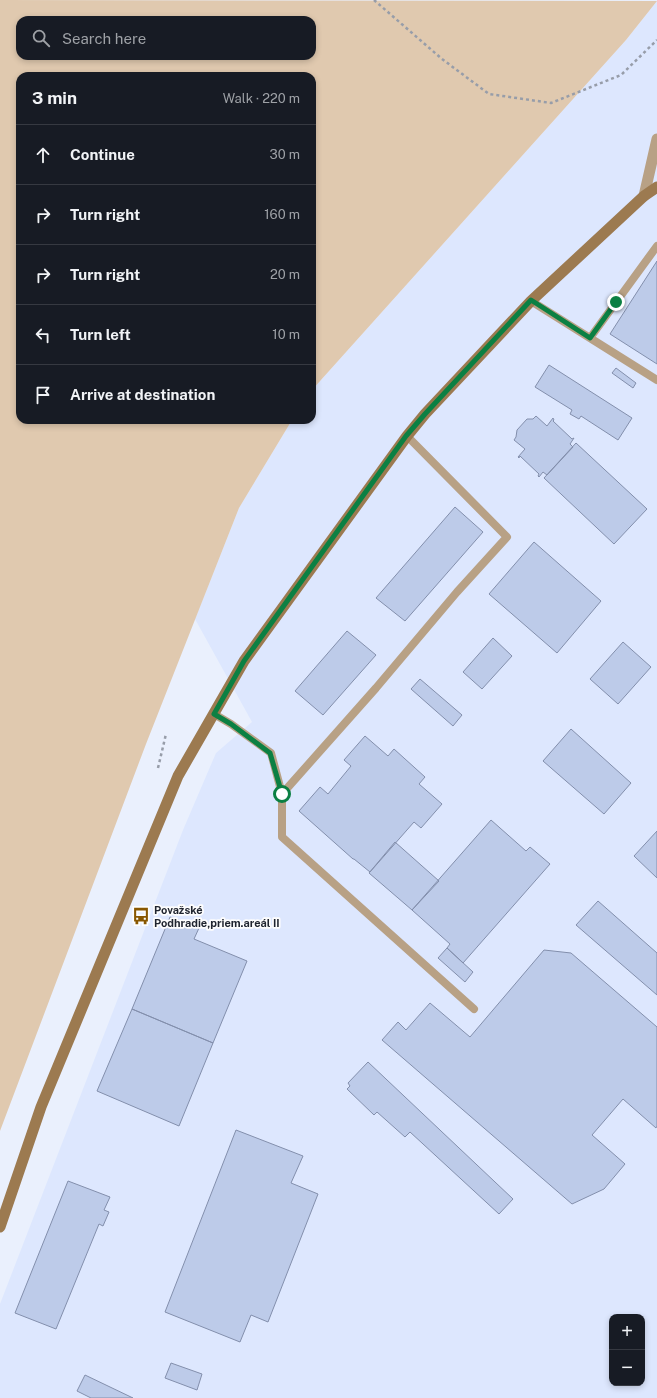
<!DOCTYPE html>
<meta charset="utf-8">
<style>
body{margin:0;font-family:"Public Sans",sans-serif;background:#242831;color:#f1f3f6}
.controls{position:absolute;right:12px;bottom:12px;display:grid;overflow:hidden;border-radius:8px;box-shadow:0 2px 6px #0003}
.controls button{width:36px;height:36px;display:grid;place-items:center;padding:0;border:0;border-bottom:1px solid #363941;background:#171b24;color:#f1f3f6;font:20px sans-serif}
.stop{position:absolute;width:12px;height:12px;margin:-9px;border:3px solid #0b8043;border-radius:50%;background:#fff}
.stop.end{background:#0b8043;border-color:#fff;box-shadow:0 1px 4px #0008}
.list{margin:0;padding:0;list-style:none}
h2{display:flex;justify-content:space-between;align-items:center;height:52px;margin:0;padding:0 16px;font-size:17px}
h2 small{font-size:13px;font-weight:400;color:#9ea1a6}
.list li{display:grid;grid-template-columns:26px 1fr auto;gap:12px;align-items:center;box-sizing:border-box;height:60px;padding:0 16px;border-top:1px solid #363941}
.list b{display:block;font-size:15px;white-space:nowrap}
.list em{font-size:13px;font-style:normal;color:#9ea1a6}
.icon{flex:none;width:22px;height:22px;fill:none;stroke:currentColor;stroke-width:2;stroke-linecap:round;stroke-linejoin:round}
.map{position:relative;flex:none;width:657px;height:1398px;overflow:hidden}
.search{position:absolute;background:#171b24;box-shadow:0 2px 6px #0003;left:16px;top:16px;width:300px;height:44px;display:flex;align-items:center;gap:10px;box-sizing:border-box;padding:0 14px;border-radius:12px;color:#9ea1a6;font-size:15px}
.panel{position:absolute;background:#171b24;box-shadow:0 2px 6px #0003;left:16px;top:72px;width:300px;height:352px;border-radius:12px}
.map>svg:first-child{display:block}
.built{fill:#dde7fe;fill-rule:evenodd}
.green{fill:#e0c9af;fill-rule:evenodd}
.building{fill:#bdcbe9;stroke:#838fac}
.lines{fill:none;stroke-linecap:round;stroke-linejoin:round}
.path{stroke:#979da9;stroke-width:2.5;stroke-dasharray:3 3;stroke-linecap:butt}
.service{stroke:#b8a185;stroke-width:8}
.tertiary{stroke:#b8a185;stroke-width:11}
.secondary{stroke:#9c7a50;stroke-width:11}
.route{stroke:#0b8043;stroke-width:5}
.labels{text-anchor:middle;dominant-baseline:central;stroke-width:3.5;stroke-linejoin:round;paint-order:stroke}
.poi-label{font-size:11px;font-weight:bold;fill:#1f242f;stroke:#fdfdfd;text-anchor:start}
</style>
<div class="map">
<svg width="657" height="1398" viewBox="0 0 657 1398">
<rect width="100%" height="100%" fill="#eaf0fd"/>
<!-- built -->
<path class="built" d="M657 1V1398H0V1304L183 830 216 753 252 722 195 619 239 508 292 420H312V390L626 40ZM612 1317H642V1383H612Z"/>
<!-- green -->
<path class="green" d="M0 0 657 1 626 40 312 390V76H20V420H292L239 508 146 744 0 1131ZM20 20H312V56H20Z"/>
<!-- building -->
<path class="building" d="M657 261V364L610 334Z
M549 365 632 418 618 440 581 416 579 419 570 414 572 410 535 387Z
M616 368 636 383 633 388 612 373Z
M536 416 547 426 553 418 554 420 553 421 572 439 574 438 570 444 573 447 547 475 543 472 539 477 538 476 539 474 520 456 519 458 518 457 525 449 514 440 516 437 517 430 527 419H533Z
M576 443 647 509 614 544 544 478Z
M455 507 483 532 405 621 376 598Z
M534 542 601 601 557 653 489 594Z
M347 631 376 655 323 715 295 691Z
M493 638 512 656 482 689 463 672Z
M623 642 651 667 618 704 590 679Z
M420 679 462 715 453 726 411 689Z
M571 729 631 783 604 814 543 761Z
M365 736 388 756 394 749 425 777 419 784 442 804 421 828 414 822 370 872 354 859H353L299 811 320 787 328 794 351 766 344 760Z
M491 820 526 851 530 847 550 864 463 963 447 948 450 944 412 910Z
M657 831V878L634 856Z
M395 842 439 881 412 910 369 873Z
M598 901 657 953V995L576 925Z
M170 917 199 928 194 939 247 961 213 1043 132 1009Z
M447 948 473 972 465 982 438 958Z
M544 950 571 953 657 1027V1126L656 1128 623 1099 592 1135 625 1164 604 1189 572 1204 382 1040 398 1022 406 1030 430 1003 470 1037Z
M132 1009 213 1043 179 1126 97 1091Z
M368 1062 513 1199 499 1214 410 1132 405 1137 377 1112 374 1115 347 1089 350 1086 348 1083Z
M236 1130 303 1156 291 1183 318 1194 268 1322 251 1315 240 1342 165 1312Z
M68 1181 110 1197 104 1210 109 1212 103 1226 99 1224 56 1329 15 1313Z
M171 1363 202 1374 197 1390 165 1378Z
M85 1375 133 1398H91L77 1391Z"/>
<g class="lines">
<!-- path -->
<path class="path" d="M374 0 442 59 489 94 551 103 621 75 657 40
M158 768 166 734"/>
<!-- service -->
<path class="service" d="M531 301 657 380
M590 338 657 246
M407 436 507 537 457 592 376 688 282 794V837L474 1009
M214 714 231 724 271 753 282 794"/>
<!-- tertiary -->
<path class="tertiary" d="M644 196 657 139"/>
<!-- secondary -->
<path class="secondary" d="M0 1227 41 1107 178 776 244 661 407 436 425 414 531 301 644 196 657 187"/>
</g>
<g class="lines">
<!-- route -->
<path class="route" d="M282 794 270 753 231 724 214 714 244 661 406 436 425 414 531 300 590 338 616 302"/>
</g>
<!-- icons -->
<defs>
<g id="bus-bare" transform="scale(1.38)"><path d="M-5-6H5V4H4V6H2V4H-2V6H-4V4H-5ZM-3.5-4V0h7V-4ZM-3.5 1.2v1.5H-2V1.2ZM2 1.2v1.5H3.5V1.2Z" fill="#885700" stroke="#fdfdfd" stroke-width="2.5" paint-order="stroke"/></g>
</defs>
<g fill-rule="evenodd">
<use href="#bus-bare" x="141" y="916"/>
</g>
<g class="labels">
<!-- poi labels -->
<g class="poi-label">
<text x="154" y="910">Považské<tspan x="154" dy="13">Podhradie,priem.areál II</tspan></text>
</g>
</g>
</svg>
<div class="controls">
<button>+</button>
<button>−</button>
</div>
<div class="stop" style="left:282px;top:794px"></div>
<div class="stop end" style="left:616px;top:302px"></div>
<div class="search"><svg class="icon" aria-label="search" viewBox="0 0 24 24"><circle cx="10" cy="10" r="6"/><path d="M15 15l6 6"/></svg>Search here</div>
<section class="panel">
<h2>3 min<small>Walk · 220 m</small></h2>
<ul class="list">
<li><svg class="icon" aria-label="ahead" viewBox="0 0 24 24"><path d="M12 20V5M6 11l6-6 6 6"/></svg><div><b>Continue</b></div><em>30 m</em></li>
<li><svg class="icon" aria-label="right" viewBox="0 0 24 24"><path d="M7 20v-9h11M14 6l5 5-5 5"/></svg><div><b>Turn right</b></div><em>160 m</em></li>
<li><svg class="icon" aria-label="right" viewBox="0 0 24 24"><path d="M7 20v-9h11M14 6l5 5-5 5"/></svg><div><b>Turn right</b></div><em>20 m</em></li>
<li><svg class="icon" aria-label="left" viewBox="0 0 24 24"><path d="M17 20v-9H6M10 6l-5 5 5 5"/></svg><div><b>Turn left</b></div><em>10 m</em></li>
<li><svg class="icon" aria-label="arrive" viewBox="0 0 24 24"><path d="M6 21V4h12l-3 4 3 4H6"/></svg><div><b>Arrive at destination</b></div></li>
</ul>
</section>
</div>
